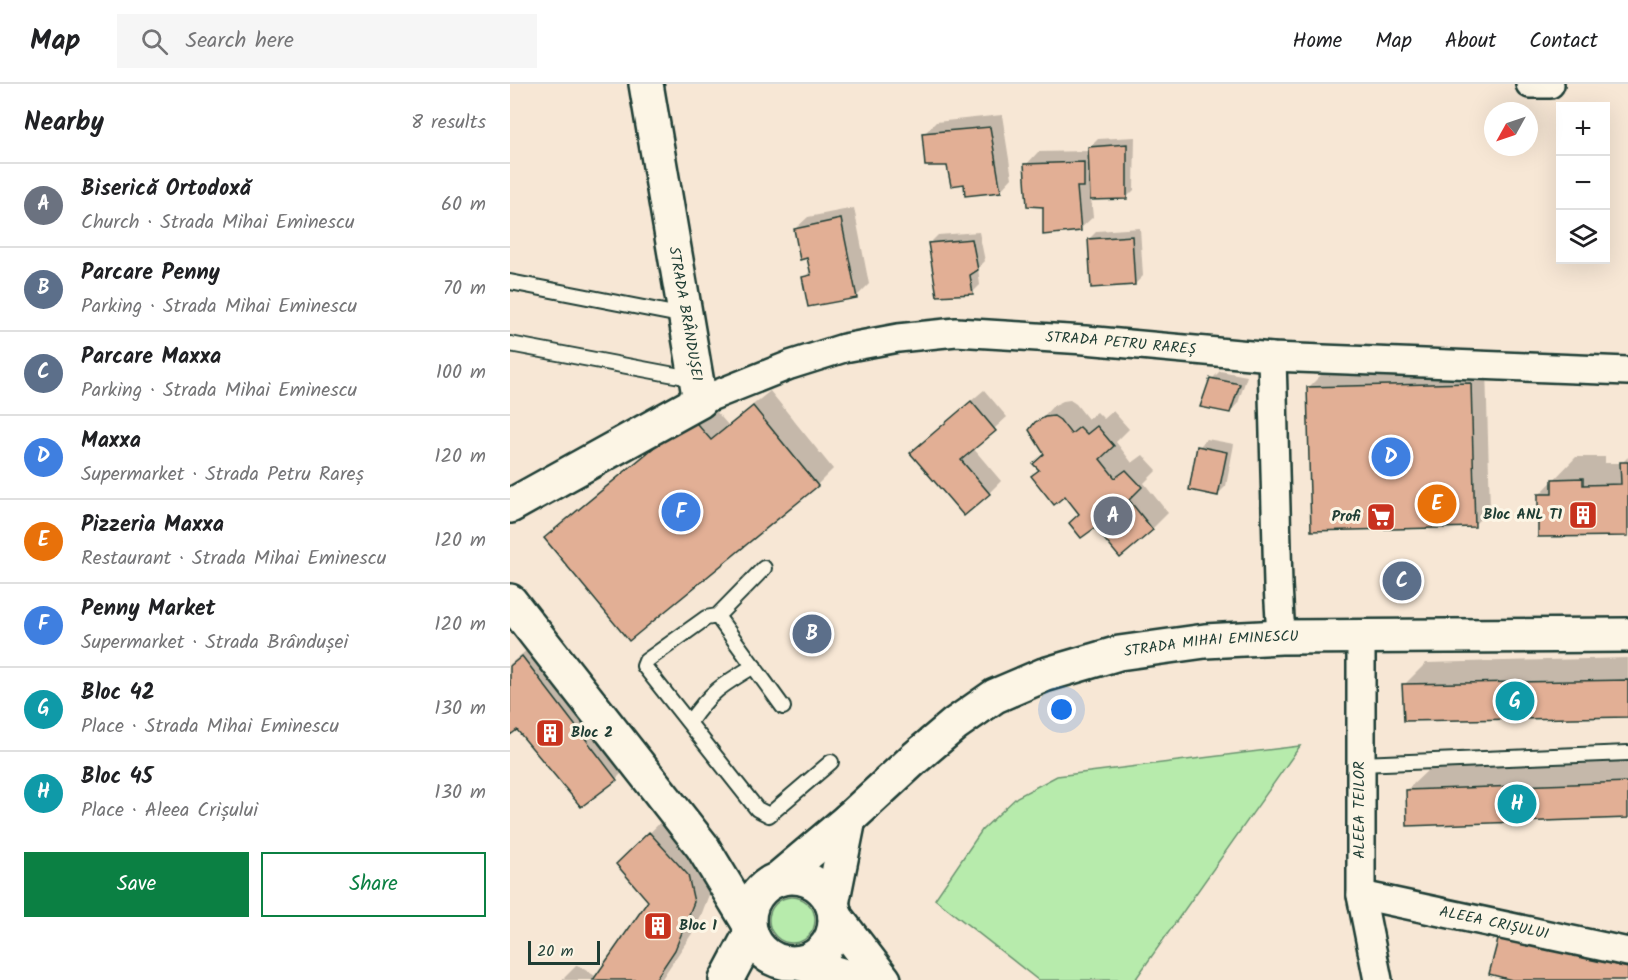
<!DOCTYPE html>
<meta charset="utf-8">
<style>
body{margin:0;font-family:Kalam,sans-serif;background:#f6f6f6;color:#202124}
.controls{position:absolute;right:18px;top:18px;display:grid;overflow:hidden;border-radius:0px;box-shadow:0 6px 24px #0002}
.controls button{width:54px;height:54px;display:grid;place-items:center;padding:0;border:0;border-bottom:2px solid #e0e0e0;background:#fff;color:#202124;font:30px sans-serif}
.compass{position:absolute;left:974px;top:18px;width:54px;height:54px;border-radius:50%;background:#fff;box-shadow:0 6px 24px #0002;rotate:230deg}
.scale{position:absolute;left:18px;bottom:15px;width:72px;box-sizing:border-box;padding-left:6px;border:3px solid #1f3d34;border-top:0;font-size:16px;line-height:21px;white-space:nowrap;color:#1f3d34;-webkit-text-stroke:4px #fcf5e5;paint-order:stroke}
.you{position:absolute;left:552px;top:626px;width:21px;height:21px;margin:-15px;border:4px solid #fff;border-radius:50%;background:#1a73e8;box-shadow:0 0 0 9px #1a73e833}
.badge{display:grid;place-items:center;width:39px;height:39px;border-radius:50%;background:#0b8043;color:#fff;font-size:20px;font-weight:700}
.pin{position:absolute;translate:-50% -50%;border:3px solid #fff;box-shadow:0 2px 6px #0006}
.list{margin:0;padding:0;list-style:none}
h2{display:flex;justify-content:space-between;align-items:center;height:78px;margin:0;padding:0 24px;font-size:26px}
h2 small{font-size:20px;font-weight:400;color:#757577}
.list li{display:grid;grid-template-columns:39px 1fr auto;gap:18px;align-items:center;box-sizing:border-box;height:84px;padding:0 24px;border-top:2px solid #e0e0e0}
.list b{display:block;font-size:22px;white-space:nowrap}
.list p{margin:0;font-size:20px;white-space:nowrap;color:#757577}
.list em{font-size:20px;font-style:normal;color:#757577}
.actions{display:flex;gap:12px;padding:18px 24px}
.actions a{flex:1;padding:14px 0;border:2px solid #0b8043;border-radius:0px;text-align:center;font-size:21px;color:#0b8043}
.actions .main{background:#0b8043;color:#fff}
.icon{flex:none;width:33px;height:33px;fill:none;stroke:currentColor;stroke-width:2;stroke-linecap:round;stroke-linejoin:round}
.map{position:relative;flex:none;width:1118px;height:896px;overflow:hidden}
header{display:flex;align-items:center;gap:36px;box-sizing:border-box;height:84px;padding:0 30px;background:#fff;border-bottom:2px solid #e0e0e0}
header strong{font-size:28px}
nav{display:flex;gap:33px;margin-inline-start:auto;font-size:21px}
.search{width:420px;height:54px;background:#f6f6f6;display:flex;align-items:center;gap:15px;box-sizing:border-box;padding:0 21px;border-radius:0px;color:#757577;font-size:22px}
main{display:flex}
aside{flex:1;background:#fff}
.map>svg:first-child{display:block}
.green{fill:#b7ebac;stroke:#6b9470;stroke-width:1.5}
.shadow{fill:#0003}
.building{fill:#e2af95;stroke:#1f3d34;stroke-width:1.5}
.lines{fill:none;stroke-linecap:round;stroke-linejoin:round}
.service-casing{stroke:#1f3d34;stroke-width:18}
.minor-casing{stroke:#1f3d34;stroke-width:32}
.tertiary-casing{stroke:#1f3d34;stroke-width:38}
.service{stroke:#fcf5e5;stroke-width:14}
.minor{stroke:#fcf5e5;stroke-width:27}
.tertiary{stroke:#fcf5e5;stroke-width:33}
.labels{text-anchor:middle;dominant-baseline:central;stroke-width:6;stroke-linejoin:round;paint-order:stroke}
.street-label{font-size:15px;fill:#1f3d34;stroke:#fcf5e5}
.poi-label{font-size:15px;font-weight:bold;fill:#1f3d34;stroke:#fcf5e5;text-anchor:end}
</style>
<header>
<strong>Map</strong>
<div class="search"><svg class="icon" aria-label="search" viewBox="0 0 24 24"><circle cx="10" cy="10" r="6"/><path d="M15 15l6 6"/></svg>Search here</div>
<nav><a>Home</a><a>Map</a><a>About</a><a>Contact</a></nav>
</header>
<main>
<aside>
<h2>Nearby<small>8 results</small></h2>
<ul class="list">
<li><span class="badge" style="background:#6b7280">A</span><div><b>Biserică Ortodoxă</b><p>Church · Strada Mihai Eminescu</p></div><em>60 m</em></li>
<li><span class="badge" style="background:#5c6f8a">B</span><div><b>Parcare Penny</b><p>Parking · Strada Mihai Eminescu</p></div><em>70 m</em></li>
<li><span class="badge" style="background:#5c6f8a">C</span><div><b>Parcare Maxxa</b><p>Parking · Strada Mihai Eminescu</p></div><em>100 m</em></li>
<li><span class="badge" style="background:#3f7fe0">D</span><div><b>Maxxa</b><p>Supermarket · Strada Petru Rareș</p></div><em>120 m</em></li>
<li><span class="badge" style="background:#e8710a">E</span><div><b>Pizzeria Maxxa</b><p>Restaurant · Strada Mihai Eminescu</p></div><em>120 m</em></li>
<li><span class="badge" style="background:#3f7fe0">F</span><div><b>Penny Market</b><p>Supermarket · Strada Brândușei</p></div><em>120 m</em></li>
<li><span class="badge" style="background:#0f9aa8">G</span><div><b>Bloc 42</b><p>Place · Strada Mihai Eminescu</p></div><em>130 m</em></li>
<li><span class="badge" style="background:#0f9aa8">H</span><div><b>Bloc 45</b><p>Place · Aleea Crișului</p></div><em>130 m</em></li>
</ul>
<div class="actions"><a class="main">Save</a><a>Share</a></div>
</aside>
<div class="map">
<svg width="1118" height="896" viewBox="0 0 1118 896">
<rect width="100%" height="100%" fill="#f7e7d5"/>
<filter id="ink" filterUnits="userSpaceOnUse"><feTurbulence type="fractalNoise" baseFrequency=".0167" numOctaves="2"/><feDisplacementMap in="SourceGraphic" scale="12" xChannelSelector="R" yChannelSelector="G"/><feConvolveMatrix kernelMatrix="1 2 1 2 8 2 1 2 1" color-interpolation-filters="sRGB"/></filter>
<g filter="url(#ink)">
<!-- green -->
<path class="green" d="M790 662 625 896H528L425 815 472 746 507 713 547 692Z
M259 836a23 23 0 1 1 46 0a23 23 0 1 1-46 0Z"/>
<!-- shadow -->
<path class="shadow" d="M492 31 502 94 490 107 455 99 414 50 426 38Z
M625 53 624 106 616 114H581L583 133 570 145 534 122 516 81 528 68 580 67V63L588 55Z
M344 124 359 200 347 212 294 194 301 186 298 173 285 145 298 133Z
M630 144 633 192 625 200 579 155 587 147Z
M469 148 475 177 468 184 470 201 462 209 420 159 428 151Z
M976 284 980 425 964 441 798 304 814 288Z
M710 287 737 292 728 319 720 328 702 295Z
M474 306 497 333 463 364 491 397 479 409 414 357Z
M260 307 323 385 307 401 119 555 36 454 52 438 198 318 218 341Z
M560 316 566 320 578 335 587 328 594 335 603 327 619 345 606 358 622 379 633 371 647 386 634 399 658 429 642 445 586 442 570 429 555 410 535 370 527 339 543 322 553 317Z
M697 355 724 360 716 402 708 410 689 363Z
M1066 373H1095V379H1112L1118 373V451L1029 411Z
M35 551 129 672 106 695 71 721 7 644 0 649V580Z
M1118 574V631L894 601 916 579Z
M1118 677V732L897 706 920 684Z
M162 727 205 795 187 842 151 896H52L67 881 87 893 140 817 108 780Z
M1013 830 1118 857V896H1008L990 852Z"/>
<!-- building -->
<path class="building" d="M480 43 491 108 455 112 454 100 441 102 437 82H415L412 49Z
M617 60V115L580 116 578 63Z
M574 78V103H567L571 147 533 151V123L517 122 514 80Z
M331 135 347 214 298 223 292 193 301 191 297 174 290 176 284 145Z
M622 152 625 201 581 204 578 155Z
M462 155 468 186 460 191 463 210 427 212 418 159Z
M700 294 730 300 720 329 690 323Z
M961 299 965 443 801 447 797 303Z
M461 317 486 347 451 376 480 410 454 432 400 369Z
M243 322 308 402 119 557 34 454 181 333 201 356Z
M544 332 550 336 561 350 570 343 577 350 587 342 604 362 590 375 605 394 616 386 632 403 619 416 643 446 610 474 585 444 571 454 559 439 569 430 555 412 544 421 521 392 529 386 523 380 534 370 519 346 525 338 535 333Z
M687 362 717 368 708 412 679 406Z
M1110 378H1118V452L1028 453V410H1042V395L1073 394V401L1111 400Z
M12 572 107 696 71 723 7 646 0 651V582Z
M1118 596V633L894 637 892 600Z
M1118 698V734L897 742 896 706Z
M139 748 178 791 184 818 165 866 145 896H83L138 817 106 780Z
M989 852 1118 884V896H1002L979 890Z"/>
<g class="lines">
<!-- service casing -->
<g class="service-casing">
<path id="service" d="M0 198 175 232
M0 260 186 295
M207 532 254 484
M273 623 207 532 196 534 136 577 134 582 247 725 259 731 321 678
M179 639C200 608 212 601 244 582
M850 680 1118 669"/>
</g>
<!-- minor casing -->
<g class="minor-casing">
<g id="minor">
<path d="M1020 0H1040"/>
<path d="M762 273 768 501 771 553"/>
<path id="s1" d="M190 317 280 281 334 264 388 254 446 248 575 256 762 273 1118 287"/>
<path d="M851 554V811L868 896"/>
<path id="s2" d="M851 811 1118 868"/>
</g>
</g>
<!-- tertiary casing -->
<g class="tertiary-casing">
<g id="tertiary">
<path d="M0 422 190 317 136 0"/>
<path d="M0 517 192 762 238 838"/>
<circle cx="282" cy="836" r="43"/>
<path id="s3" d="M269 794 339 735 405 674 445 640 485 612 534 591 609 569 695 557 771 553 1118 551"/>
<path d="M322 820 339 735"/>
<path d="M325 832 374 896"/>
<path d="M289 879 349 896"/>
<path d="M216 896 241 849"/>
</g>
</g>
<!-- service -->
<use href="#service" class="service"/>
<!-- minor -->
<use href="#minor" class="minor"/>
<!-- tertiary -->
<use href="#tertiary" class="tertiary"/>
</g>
</g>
<!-- icons -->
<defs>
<g id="building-square" transform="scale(1.5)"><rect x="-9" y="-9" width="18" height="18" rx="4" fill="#c8321e" stroke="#fcf5e5"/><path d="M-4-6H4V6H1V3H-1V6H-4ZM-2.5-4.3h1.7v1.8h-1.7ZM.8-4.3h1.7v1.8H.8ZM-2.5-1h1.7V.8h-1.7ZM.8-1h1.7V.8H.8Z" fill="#fff"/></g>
<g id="supermarket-square" transform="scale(1.5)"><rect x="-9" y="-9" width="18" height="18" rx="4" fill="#c8321e" stroke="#fcf5e5"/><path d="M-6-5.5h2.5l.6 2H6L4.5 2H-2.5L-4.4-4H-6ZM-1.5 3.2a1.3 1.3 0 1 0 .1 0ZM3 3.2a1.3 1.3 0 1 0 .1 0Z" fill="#fff"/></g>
</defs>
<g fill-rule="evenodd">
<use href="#building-square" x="1073" y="431"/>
<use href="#supermarket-square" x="871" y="433"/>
<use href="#building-square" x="40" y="649"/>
<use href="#building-square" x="148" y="842"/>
</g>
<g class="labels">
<!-- street labels -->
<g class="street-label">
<text transform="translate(175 230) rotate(80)">STRADA BRÂNDUȘEI</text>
<text stroke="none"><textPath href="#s1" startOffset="432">STRADA PETRU RAREȘ</textPath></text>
<text stroke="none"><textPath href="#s3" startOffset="507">STRADA MIHAI EMINESCU</textPath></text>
<text transform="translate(850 726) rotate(-90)">ALEEA TEILOR</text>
<text stroke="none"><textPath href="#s2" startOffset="136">ALEEA CRIȘULUI</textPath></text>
</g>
<!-- poi labels -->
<g class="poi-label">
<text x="1052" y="431">Bloc ANL T1</text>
<text x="850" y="433">Profi</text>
<text x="61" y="649" text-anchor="start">Bloc 2</text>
<text x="169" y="842" text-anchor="start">Bloc 1</text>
</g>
</g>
</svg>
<div class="controls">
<button>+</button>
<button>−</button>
<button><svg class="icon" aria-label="layers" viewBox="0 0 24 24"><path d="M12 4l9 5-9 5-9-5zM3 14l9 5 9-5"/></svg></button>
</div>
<svg class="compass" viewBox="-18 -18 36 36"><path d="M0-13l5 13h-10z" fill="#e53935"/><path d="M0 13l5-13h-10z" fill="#757577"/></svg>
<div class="scale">20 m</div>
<div class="you"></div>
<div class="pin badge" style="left:603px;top:432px;background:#6b7280">A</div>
<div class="pin badge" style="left:302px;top:550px;background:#5c6f8a">B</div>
<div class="pin badge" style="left:892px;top:497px;background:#5c6f8a">C</div>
<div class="pin badge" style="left:881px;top:373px;background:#3f7fe0">D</div>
<div class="pin badge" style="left:927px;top:420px;background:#e8710a">E</div>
<div class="pin badge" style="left:171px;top:428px;background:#3f7fe0">F</div>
<div class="pin badge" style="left:1005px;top:617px;background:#0f9aa8">G</div>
<div class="pin badge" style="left:1007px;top:720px;background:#0f9aa8">H</div>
</div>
</main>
